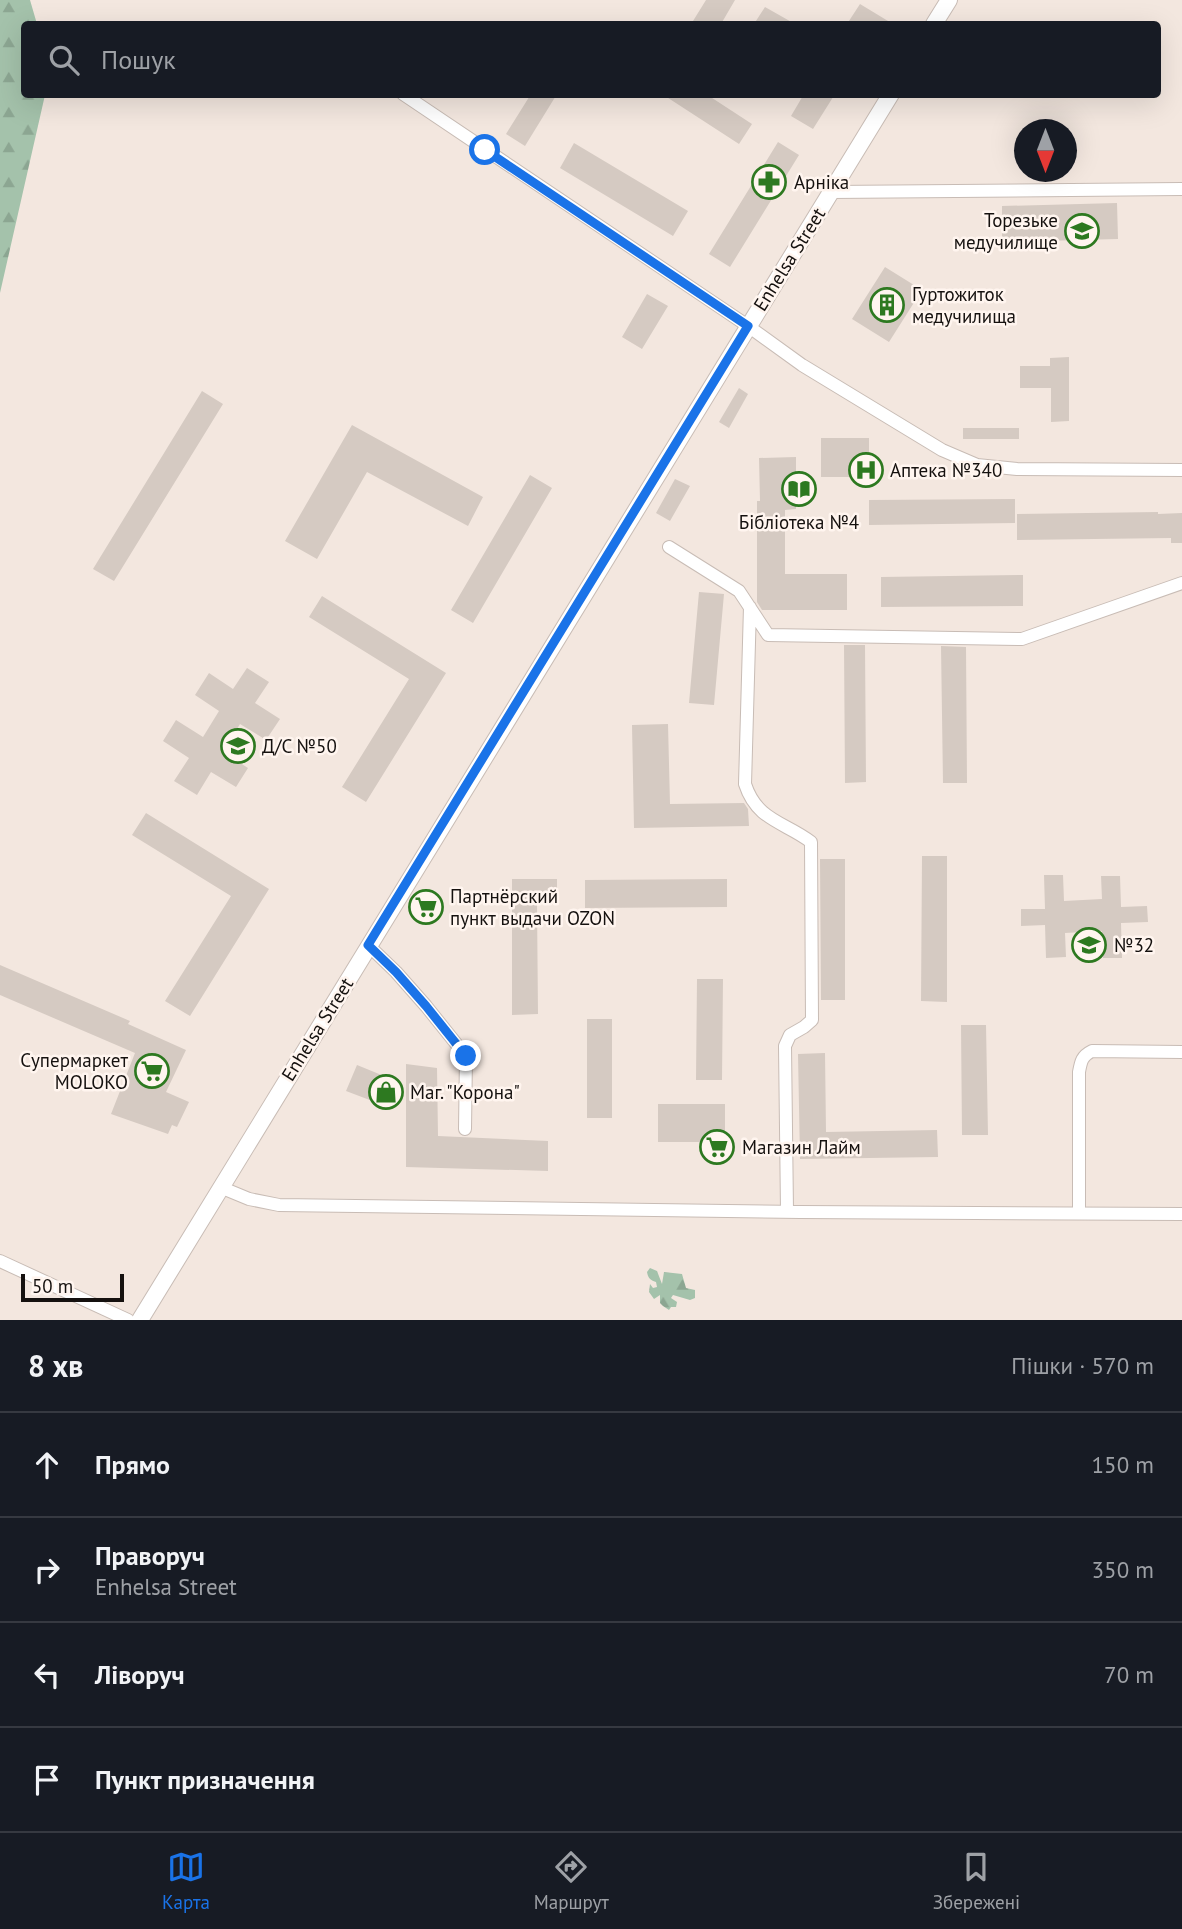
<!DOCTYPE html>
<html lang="uk">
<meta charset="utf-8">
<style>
body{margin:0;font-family:"PT Sans",sans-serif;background:#20242c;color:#f1f3f6}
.compass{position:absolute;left:1014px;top:119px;width:63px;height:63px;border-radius:50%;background:#171b24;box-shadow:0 7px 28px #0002;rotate:180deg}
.scale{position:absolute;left:21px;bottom:18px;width:103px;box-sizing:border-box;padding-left:7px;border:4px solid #15110f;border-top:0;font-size:19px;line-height:24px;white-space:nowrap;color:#15110f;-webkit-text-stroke:5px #fff5ef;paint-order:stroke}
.stop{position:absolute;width:21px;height:21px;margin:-16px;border:5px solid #1a73e8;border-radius:50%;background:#fff}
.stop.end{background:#1a73e8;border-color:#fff;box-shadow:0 2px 7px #0008}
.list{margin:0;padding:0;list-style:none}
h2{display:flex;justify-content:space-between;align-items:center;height:91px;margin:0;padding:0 28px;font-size:30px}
h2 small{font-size:23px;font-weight:400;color:#9ea1a6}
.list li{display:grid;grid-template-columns:46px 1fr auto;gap:21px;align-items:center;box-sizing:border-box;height:105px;padding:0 28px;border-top:2px solid #363941}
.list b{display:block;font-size:26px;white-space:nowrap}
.list p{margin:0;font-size:23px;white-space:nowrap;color:#9ea1a6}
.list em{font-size:23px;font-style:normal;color:#9ea1a6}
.icon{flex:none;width:38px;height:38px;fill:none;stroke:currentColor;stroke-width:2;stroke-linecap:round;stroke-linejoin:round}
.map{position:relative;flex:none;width:1182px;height:1320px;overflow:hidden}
.search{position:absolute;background:#171b24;box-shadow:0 7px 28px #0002;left:21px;right:21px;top:21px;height:77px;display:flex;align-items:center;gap:18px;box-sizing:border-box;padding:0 24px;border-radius:7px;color:#9ea1a6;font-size:26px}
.sheet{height:511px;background:#171b24}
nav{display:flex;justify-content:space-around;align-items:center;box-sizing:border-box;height:98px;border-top:2px solid #363941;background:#171b24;font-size:19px;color:#9ea1a6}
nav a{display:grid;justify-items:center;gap:4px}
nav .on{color:#1a73e8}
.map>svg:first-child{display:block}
.forest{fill:url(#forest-firs)}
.building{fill:#d5cac2}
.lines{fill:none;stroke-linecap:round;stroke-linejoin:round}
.minor-casing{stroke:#c8bcb5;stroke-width:14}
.tertiary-casing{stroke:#c8bcb5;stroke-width:18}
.minor{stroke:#fff;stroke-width:12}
.tertiary{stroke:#fff;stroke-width:16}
.route{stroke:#1a73e8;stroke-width:9}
.labels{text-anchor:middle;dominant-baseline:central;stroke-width:5;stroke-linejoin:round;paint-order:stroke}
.poi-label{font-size:19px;fill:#15110f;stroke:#fff5ef;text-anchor:start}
.street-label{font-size:19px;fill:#15110f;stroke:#fff5ef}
</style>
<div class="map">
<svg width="1182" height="1320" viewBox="0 0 1182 1320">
<defs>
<pattern id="forest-firs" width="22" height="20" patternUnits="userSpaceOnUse" patternTransform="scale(1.75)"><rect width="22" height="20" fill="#a4c2ab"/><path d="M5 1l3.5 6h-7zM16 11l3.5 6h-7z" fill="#8ca692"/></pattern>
</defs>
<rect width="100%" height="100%" fill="#f3e7df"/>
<!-- forest -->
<path class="forest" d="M0 0H30L37 24H24V94L45 95 0 293Z
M650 1268 657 1271 662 1284 664 1272 682 1274 686 1288 695 1290V1298L690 1300 673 1295 671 1298 677 1302 676 1307H671L669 1310 663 1306 660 1303V1295L654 1299 649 1292 650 1284 653 1288 657 1287 656 1282C650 1280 648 1278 647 1272Z"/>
<!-- building -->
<path class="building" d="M706 0H735L721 24H699L693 21Z
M860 4 893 24H847Z
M765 7 795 24H754Z
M531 94H557L525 146 506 134Z
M662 94H706L752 124 739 144Z
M804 94H835L813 129 791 116Z
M778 142 799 155 730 267 709 254Z
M574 143 688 211 673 236 560 168Z
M1117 203 1118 239 1002 242V206Z
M885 267 922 290 889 342 852 319Z
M647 294 668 306 642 349 622 337Z
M1069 357V421L1051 422V388H1020V366H1050V358Z
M739 388 748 394 729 428 719 422Z
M202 391 223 404 114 581 93 569Z
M352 425 483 497 468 526 367 472 317 559 285 541Z
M963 428H1019V439H963Z
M821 438H869V477H821Z
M796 457V509L785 510V574H847V610H762L757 602V501H760L759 458Z
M530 475 552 488 473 623 451 610Z
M675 479 690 486 670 521 656 513Z
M1015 499V523L869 525V500Z
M1158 512V514L1182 513V543H1171V538L1017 540V514Z
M1023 575V606L881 607V577Z
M699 592 724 594 714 705 689 703Z
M322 596 446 673 366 802 342 787 409 679 309 617Z
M844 645H865L866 782 845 783Z
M941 646 966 647 967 783H943Z
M247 668 269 682 255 703 280 719 266 740 240 724 223 752 248 768 236 787 211 772 197 795 174 781 189 758 163 741 176 720 203 737 219 711 195 695 209 673 233 689Z
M668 724 670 804 744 803 748 809 749 826 634 828 632 725Z
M146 813 269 889 190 1016 165 1001 231 896 132 835Z
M922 856H947V1002L921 1001Z
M820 859H845V1000H821Z
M1044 875H1063L1064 901 1102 899 1101 876H1120L1121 907 1147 906 1148 922 1121 923 1122 958H1103L1102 931 1065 933 1066 957 1046 958 1045 925 1021 926V909H1045Z
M512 879H557V904H537L538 1014 512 1015Z
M727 879V907L585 908V880Z
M425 893 439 903 427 920 414 910Z
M0 965 130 1021 128 1024 186 1050 166 1092 189 1102 177 1127 172 1125 168 1134 111 1114 135 1053 0 995Z
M697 979H723L722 1080H696Z
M587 1019H612V1118H587Z
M961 1025H986L988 1135H962Z
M825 1053 826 1132 937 1130 938 1157 800 1159 798 1054Z
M406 1064 437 1068 438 1136 548 1141V1171L406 1167Z
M357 1065 384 1076 375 1102 346 1091Z
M658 1104H725V1136L732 1137V1157H702L701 1142H658Z"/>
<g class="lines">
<!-- minor casing -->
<g class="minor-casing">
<path id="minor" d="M403 94 748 326 802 365 942 450 977 465 1017 469 1182 470
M831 192 1182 189
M669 547 739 591 768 635 1022 639 1182 583
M750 607 745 784C757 821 785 822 811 842L812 1020 804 1027 790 1035 785 1046 787 1211
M368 945 396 972 426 1006 466 1056 465 1129
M220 1187 249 1199 279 1205 801 1212 1182 1214
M1079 1213V1072C1081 1061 1082 1056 1092 1051L1182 1052
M0 1261 128 1320"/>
</g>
<!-- tertiary casing -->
<g class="tertiary-casing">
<path id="tertiary" d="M934 24 949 0
M140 1320 891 94"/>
</g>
<!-- minor -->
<use href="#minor" class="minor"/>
<!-- tertiary -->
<use href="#tertiary" class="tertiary"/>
</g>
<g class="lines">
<!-- route -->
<path class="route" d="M466 1056 426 1006 396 972 368 945 748 326 485 150"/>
</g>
<!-- icons -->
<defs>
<g id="pharmacy-ring" transform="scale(1.75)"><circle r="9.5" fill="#fff5ef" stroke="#2d7920" stroke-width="1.5"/><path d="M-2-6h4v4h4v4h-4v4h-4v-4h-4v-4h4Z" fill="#2d7920"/></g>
<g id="university-ring" transform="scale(1.75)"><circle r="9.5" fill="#fff5ef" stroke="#2d7920" stroke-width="1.5"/><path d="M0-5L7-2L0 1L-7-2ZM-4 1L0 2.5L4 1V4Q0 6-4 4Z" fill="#2d7920"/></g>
<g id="building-ring" transform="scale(1.75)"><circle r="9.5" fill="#fff5ef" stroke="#2d7920" stroke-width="1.5"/><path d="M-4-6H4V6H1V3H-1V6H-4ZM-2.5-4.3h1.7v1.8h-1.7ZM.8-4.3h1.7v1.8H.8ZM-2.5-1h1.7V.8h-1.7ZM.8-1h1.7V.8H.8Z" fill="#2d7920"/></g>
<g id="hospital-ring" transform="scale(1.75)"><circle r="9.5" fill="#fff5ef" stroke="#2d7920" stroke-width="1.5"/><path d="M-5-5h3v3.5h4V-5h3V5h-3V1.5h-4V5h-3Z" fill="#2d7920"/></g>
<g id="library-ring" transform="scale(1.75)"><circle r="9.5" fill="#fff5ef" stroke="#2d7920" stroke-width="1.5"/><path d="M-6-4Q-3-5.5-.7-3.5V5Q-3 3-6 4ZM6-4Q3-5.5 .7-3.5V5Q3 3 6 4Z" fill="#2d7920"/></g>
<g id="school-ring" transform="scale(1.75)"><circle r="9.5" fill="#fff5ef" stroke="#2d7920" stroke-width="1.5"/><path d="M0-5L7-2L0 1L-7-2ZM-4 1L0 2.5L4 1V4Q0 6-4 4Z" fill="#2d7920"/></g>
<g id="supermarket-ring" transform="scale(1.75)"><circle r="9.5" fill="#fff5ef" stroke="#2d7920" stroke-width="1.5"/><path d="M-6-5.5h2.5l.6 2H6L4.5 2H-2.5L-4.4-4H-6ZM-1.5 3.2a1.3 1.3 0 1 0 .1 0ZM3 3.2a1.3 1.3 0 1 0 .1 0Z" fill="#2d7920"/></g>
<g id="shop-ring" transform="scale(1.75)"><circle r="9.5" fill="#fff5ef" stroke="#2d7920" stroke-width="1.5"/><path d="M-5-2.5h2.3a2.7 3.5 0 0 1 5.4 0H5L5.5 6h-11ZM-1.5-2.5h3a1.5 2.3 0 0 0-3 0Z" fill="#2d7920"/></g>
</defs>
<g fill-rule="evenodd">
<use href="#pharmacy-ring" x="769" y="182"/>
<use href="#university-ring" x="1082" y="231"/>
<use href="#building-ring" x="887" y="305"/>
<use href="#hospital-ring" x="866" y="470"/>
<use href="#library-ring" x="799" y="489"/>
<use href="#school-ring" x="238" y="746"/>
<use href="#supermarket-ring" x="426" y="907"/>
<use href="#school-ring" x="1089" y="945"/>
<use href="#supermarket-ring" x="152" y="1071"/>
<use href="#shop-ring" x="386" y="1092"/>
<use href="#supermarket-ring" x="717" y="1147"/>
</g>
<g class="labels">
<!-- poi labels -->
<g class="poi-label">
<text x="794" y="182">Арніка</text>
<text x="1058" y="220" text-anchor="end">Торезьке<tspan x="1058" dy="22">медучилище</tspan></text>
<text x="912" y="294">Гуртожиток<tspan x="912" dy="22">медучилища</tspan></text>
<text x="890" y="470">Аптека №340</text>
<text x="799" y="522" text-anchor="middle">Бібліотека №4</text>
<text x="262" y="746">Д/С №50</text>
<text x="450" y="896">Партнёрский<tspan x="450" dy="22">пункт выдачи OZON</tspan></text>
<text x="1114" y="945">№32</text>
<text x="128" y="1060" text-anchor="end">Супермаркет<tspan x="128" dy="22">MOLOKO</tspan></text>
<text x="410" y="1092">Маг. "Корона"</text>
<text x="742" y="1147">Магазин Лайм</text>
</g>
<!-- street labels -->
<g class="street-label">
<text transform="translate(789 259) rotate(-58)">Enhelsa Street</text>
<text transform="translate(317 1029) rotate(-58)">Enhelsa Street</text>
</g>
</g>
</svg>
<svg class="compass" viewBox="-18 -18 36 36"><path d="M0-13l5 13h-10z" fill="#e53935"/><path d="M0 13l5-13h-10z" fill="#9ea1a6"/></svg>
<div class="scale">50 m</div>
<div class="stop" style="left:485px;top:150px"></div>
<div class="stop end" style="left:466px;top:1056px"></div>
<div class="search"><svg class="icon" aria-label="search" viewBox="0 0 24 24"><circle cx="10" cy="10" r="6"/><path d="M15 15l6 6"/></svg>Пошук</div>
</div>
<section class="sheet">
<h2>8 хв<small>Пішки · 570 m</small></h2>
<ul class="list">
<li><svg class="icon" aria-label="ahead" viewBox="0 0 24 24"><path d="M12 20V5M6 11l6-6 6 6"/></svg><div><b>Прямо</b></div><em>150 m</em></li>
<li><svg class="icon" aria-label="right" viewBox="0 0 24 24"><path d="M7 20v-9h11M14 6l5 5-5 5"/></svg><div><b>Праворуч</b><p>Enhelsa Street</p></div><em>350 m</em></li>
<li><svg class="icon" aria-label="left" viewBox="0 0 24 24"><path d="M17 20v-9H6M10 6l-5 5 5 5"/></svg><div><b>Ліворуч</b></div><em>70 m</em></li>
<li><svg class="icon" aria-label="arrive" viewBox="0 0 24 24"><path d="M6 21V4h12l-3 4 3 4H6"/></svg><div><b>Пункт призначення</b></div></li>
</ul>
</section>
<nav>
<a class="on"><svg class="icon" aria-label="map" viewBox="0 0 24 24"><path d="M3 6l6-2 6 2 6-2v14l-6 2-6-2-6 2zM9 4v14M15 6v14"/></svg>Карта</a>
<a><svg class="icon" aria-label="directions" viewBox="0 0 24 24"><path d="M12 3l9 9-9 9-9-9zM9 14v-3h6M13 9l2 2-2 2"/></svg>Маршрут</a>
<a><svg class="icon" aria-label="saved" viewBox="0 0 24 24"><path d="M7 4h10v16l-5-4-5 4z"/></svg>Збережені</a>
</nav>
